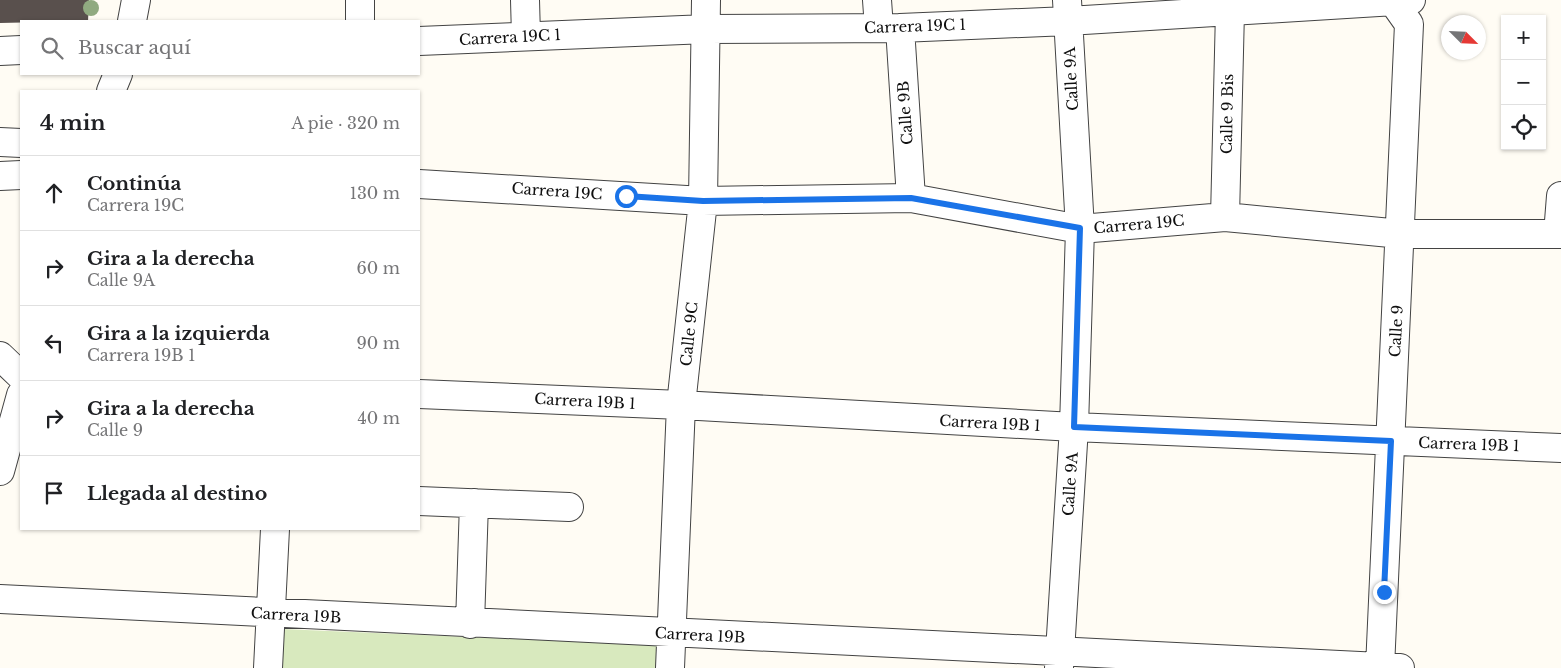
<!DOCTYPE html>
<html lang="es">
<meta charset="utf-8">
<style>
body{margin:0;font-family:"Libre Baskerville",serif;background:#f2f2f2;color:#202124}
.controls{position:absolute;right:15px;top:15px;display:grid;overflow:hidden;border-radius:0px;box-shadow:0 1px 4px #0004}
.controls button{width:45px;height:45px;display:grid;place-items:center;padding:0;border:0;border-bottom:1px solid #e0e0e0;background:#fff;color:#202124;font:25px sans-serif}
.compass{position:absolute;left:1441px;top:15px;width:45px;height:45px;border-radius:50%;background:#fff;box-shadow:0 1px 4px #0004;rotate:114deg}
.stop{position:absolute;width:15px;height:15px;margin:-11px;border:4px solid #1a73e8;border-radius:50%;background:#fff}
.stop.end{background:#1a73e8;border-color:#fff;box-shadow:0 1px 5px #0008}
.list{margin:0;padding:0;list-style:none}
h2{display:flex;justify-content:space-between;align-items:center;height:65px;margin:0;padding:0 20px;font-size:21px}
h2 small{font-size:16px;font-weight:400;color:#757577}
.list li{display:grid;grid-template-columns:32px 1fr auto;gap:15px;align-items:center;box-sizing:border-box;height:75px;padding:0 20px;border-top:1px solid #e0e0e0}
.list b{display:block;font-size:19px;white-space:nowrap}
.list p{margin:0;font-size:16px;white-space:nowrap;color:#757577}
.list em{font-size:16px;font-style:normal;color:#757577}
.icon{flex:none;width:28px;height:28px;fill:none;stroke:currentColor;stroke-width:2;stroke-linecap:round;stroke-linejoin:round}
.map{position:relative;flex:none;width:1561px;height:668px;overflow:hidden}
.search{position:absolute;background:#fff;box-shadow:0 1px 4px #0004;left:20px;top:20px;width:400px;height:55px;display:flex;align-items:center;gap:12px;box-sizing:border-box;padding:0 18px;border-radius:0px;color:#757577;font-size:19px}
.panel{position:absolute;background:#fff;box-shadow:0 1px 4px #0004;left:20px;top:90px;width:400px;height:440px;border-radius:0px}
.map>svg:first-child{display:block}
.green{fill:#d8e9be}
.building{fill:#59504d}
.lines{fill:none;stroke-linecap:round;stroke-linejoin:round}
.minor-casing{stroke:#434343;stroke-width:30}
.minor{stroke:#fff;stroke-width:28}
.tree{fill:#90aa80}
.route{stroke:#1a73e8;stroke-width:6}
.labels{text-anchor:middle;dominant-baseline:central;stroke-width:5;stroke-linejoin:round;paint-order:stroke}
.street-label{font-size:15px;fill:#101010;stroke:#fff}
</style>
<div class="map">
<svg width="1561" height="668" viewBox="0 0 1561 668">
<rect width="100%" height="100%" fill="#fffcf4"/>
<!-- green -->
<path class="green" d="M282 629 660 645 659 668H281Z"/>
<!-- building -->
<path class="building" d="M0 0H89L88 21 0 23Z"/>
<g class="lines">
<!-- minor casing -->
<g class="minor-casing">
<path id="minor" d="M360 0V21
M525 0 526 36
M877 0 879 28
M132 21 136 0
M900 28 911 198
M419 41 707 29 900 28 1068 21 1411 0
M0 51 21 50
M111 91 118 74
M0 142 21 143
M0 176 21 175
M419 184 703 201 911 198 1080 229 1225 217 1401 234H1561
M1225 217 1230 11
M1558 234 1561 196
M0 356 21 376
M419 394 681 405 1074 427 1561 448
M0 471 21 395
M419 501 569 507
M0 599 1400 668
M470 624 474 503
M268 668 275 529
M670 668 681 405 703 201 706 0
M1059 668 1074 427 1080 229 1067 0
M1380 668 1409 24 1392 0"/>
</g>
<!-- minor -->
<use href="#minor" class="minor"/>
</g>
<!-- trees -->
<circle class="tree" cx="91" cy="8" r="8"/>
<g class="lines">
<!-- route -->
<path class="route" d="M626 196 703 201 911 198 1080 228 1074 427 1391 441 1384 592"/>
</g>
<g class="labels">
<!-- street labels -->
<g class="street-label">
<text transform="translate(915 26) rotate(-2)">Carrera 19C 1</text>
<text transform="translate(510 37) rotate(-3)">Carrera 19C 1</text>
<text transform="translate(1071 79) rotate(-93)">Calle 9A</text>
<text transform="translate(905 113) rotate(-94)">Calle 9B</text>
<text transform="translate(1227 114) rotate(-89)">Calle 9 Bis</text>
<text transform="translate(557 191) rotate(4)">Carrera 19C</text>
<text transform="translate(1139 224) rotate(-5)">Carrera 19C</text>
<text transform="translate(1396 331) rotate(-87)">Calle 9</text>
<text transform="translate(689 334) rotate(-84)">Calle 9C</text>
<text transform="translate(585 401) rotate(3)">Carrera 19B 1</text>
<text transform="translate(990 423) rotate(3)">Carrera 19B 1</text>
<text transform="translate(1469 444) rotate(2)">Carrera 19B 1</text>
<text transform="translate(1070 484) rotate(-86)">Calle 9A</text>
<text transform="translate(296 615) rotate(3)">Carrera 19B</text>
<text transform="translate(700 635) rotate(3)">Carrera 19B</text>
</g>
</g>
</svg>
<div class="controls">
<button>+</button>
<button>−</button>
<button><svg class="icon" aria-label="locate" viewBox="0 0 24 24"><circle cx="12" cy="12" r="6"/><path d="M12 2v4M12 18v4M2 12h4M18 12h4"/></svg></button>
</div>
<svg class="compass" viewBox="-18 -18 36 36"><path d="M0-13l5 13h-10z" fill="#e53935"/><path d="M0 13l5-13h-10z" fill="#757577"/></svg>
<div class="stop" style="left:626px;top:196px"></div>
<div class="stop end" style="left:1384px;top:592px"></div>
<div class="search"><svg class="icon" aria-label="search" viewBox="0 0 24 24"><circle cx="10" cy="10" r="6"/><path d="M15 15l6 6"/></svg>Buscar aquí</div>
<section class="panel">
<h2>4 min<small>A pie · 320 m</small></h2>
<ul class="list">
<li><svg class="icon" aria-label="ahead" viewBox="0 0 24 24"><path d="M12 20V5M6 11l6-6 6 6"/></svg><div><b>Continúa</b><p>Carrera 19C</p></div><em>130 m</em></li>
<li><svg class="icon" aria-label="right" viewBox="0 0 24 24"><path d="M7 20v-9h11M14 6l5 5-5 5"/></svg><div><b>Gira a la derecha</b><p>Calle 9A</p></div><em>60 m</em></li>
<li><svg class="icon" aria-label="left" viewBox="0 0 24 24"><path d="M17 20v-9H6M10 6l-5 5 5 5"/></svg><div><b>Gira a la izquierda</b><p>Carrera 19B 1</p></div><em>90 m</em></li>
<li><svg class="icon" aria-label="right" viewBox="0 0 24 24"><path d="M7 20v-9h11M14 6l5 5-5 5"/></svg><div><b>Gira a la derecha</b><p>Calle 9</p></div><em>40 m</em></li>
<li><svg class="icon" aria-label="arrive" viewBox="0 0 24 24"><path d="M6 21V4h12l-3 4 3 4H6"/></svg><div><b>Llegada al destino</b></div></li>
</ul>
</section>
</div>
